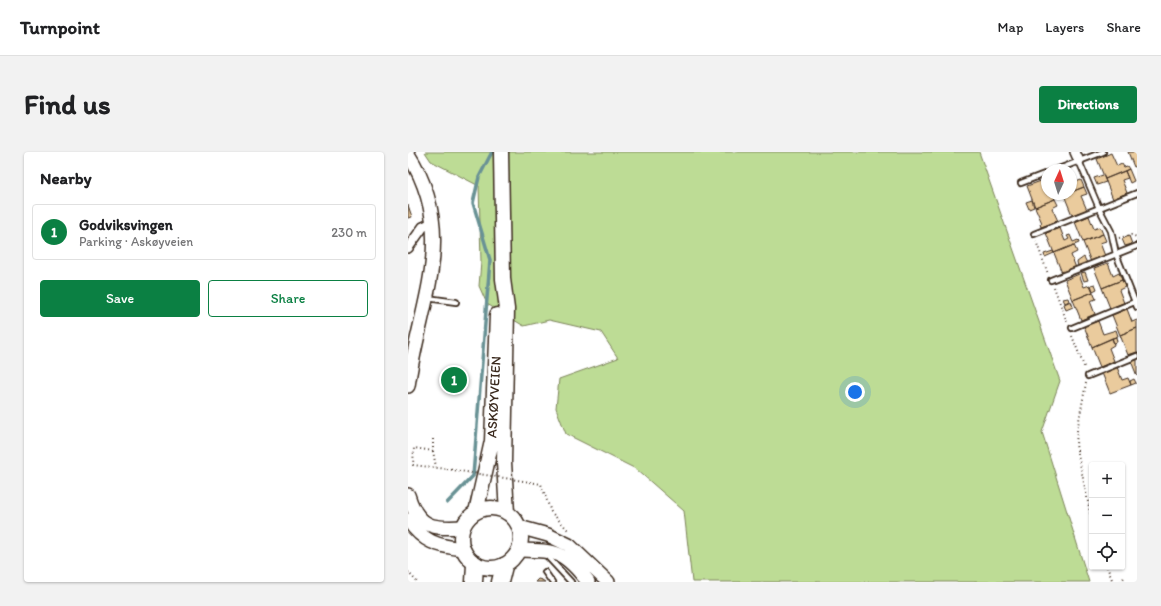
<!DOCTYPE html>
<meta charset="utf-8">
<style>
body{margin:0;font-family:Itim,sans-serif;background:#f2f2f2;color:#202124}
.controls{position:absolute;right:12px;bottom:12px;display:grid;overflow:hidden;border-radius:4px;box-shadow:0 1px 3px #0004}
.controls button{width:36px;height:36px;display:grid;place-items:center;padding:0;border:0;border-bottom:1px solid #e0e0e0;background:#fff;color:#202124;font:20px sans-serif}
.compass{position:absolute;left:633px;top:12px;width:36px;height:36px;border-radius:50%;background:#fff;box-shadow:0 1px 3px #0004;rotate:4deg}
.you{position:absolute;left:447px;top:240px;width:14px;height:14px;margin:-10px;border:3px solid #fff;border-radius:50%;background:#1a73e8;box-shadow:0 0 0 6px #1a73e833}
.badge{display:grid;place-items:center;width:26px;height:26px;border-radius:50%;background:#0b8043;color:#fff;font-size:13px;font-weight:700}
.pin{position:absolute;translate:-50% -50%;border:2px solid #fff;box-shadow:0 1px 4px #0006}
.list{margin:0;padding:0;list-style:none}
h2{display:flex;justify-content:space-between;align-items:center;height:52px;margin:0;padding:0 16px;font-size:17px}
h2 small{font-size:13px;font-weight:400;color:#757577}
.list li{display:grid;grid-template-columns:26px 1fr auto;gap:12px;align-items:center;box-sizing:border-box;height:56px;margin:0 8px 8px;padding:0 8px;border:1px solid #e0e0e0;border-radius:4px}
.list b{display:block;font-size:15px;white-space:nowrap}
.list p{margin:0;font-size:13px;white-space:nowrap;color:#757577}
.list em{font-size:13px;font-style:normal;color:#757577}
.actions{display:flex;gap:8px;padding:12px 16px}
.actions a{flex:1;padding:9px 0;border:1px solid #0b8043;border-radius:4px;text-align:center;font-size:14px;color:#0b8043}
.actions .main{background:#0b8043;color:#fff}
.icon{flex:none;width:22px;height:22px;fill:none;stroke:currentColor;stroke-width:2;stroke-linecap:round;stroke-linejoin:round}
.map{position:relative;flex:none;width:729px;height:430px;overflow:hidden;border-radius:4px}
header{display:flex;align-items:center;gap:24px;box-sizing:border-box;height:56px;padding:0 20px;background:#fff;border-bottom:1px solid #e0e0e0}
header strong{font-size:19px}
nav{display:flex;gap:22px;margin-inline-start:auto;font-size:14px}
.intro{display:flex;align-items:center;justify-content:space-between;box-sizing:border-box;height:96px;padding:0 24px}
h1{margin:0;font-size:28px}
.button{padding:10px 18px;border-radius:4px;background:#0b8043;color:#fff;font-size:14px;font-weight:700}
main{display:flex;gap:24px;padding:0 24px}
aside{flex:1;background:#fff;border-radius:4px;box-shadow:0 1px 3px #0004}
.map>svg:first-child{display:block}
.green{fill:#bddc95;stroke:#7c835a}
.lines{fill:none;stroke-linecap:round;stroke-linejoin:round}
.stream{stroke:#699295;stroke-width:3.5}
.building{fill:#eacb9d;stroke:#3b2a1e}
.lane-casing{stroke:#3b2a1e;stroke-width:8}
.street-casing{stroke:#3b2a1e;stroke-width:12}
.secondary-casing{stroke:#3b2a1e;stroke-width:16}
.primary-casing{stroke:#3b2a1e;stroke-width:17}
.highway-casing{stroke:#3b2a1e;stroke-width:19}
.path{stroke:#3b2a1e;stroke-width:2;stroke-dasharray:1 3;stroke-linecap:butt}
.lane{stroke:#fff;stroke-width:4.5}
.street{stroke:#fff;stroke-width:9}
.secondary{stroke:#fff;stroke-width:13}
.primary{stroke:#fff;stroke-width:14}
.highway{stroke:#fff;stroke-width:16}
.path-bridge{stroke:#3b2a1e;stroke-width:2;stroke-dasharray:1 3;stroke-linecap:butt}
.labels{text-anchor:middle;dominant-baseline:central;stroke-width:3;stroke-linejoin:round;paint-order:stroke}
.street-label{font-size:14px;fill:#3b2a1e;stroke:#fff}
</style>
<header>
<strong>Turnpoint</strong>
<nav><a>Map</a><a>Layers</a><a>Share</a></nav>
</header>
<div class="intro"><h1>Find us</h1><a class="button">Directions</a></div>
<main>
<aside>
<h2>Nearby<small></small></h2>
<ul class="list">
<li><span class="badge">1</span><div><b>Godviksvingen</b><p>Parking · Askøyveien</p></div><em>230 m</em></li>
</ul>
<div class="actions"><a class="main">Save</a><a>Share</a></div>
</aside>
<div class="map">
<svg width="729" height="430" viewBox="0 0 729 430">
<rect width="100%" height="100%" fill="#fff"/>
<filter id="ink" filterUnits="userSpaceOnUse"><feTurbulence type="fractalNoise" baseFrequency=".025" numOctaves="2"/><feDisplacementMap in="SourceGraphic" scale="8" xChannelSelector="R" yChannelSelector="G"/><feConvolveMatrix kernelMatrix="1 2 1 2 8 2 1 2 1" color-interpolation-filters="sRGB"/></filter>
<g filter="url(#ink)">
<!-- green -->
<path class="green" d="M17 0H571L652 229 634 280 681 430H284L276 359 228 317 158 282 148 256 151 227 210 206 193 180 141 168 116 174 79 152 71 134 73 110 71 34 23 9Z"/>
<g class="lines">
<!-- stream -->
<path class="stream" d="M39 351 65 324 82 108 65 51 71 25 84 0"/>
</g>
<!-- building -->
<path class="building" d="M720 0H729V14L726 15Z
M703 1 709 14 714 12 716 15 719 14 721 17 697 27 689 7Z
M721 17 726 29 722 31 717 19Z
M663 19 668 30 673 28 676 35 663 40Z
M717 19 720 26 714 28 719 41 705 47 697 27Z
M695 23 698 30 689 33 686 26Z
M633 29 639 42H646L647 47 627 55 619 34Z
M676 35 679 42 673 44 679 58 664 63 656 43 663 42V40Z
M647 47 650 53 644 56 650 69 633 75 632 72 634 71 627 55Z
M624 48 626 55 621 57 618 50Z
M0 53 4 65 0 66Z
M681 64 686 77 692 75 695 82 675 90 667 70Z
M652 76 657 89 661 87 659 84 662 83 665 90 670 88 671 91 646 101 638 81Z
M695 82 698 89 692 91 697 104 683 110 675 90Z
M721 84 724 92 717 94 714 87Z
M666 93 669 100 663 103 668 116 654 121 646 101Z
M645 99 646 101 637 105 636 102Z
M676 105 679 111 670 114 669 110Z
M700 111 705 124 711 121 714 128 694 136 686 116Z
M677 120 680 128 676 129 673 121Z
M671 122 676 135 682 133 685 140 665 148 657 128Z
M714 128 717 135 711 138 716 151 702 156 694 136Z
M687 132 689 137 685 139 683 133Z
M685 140 688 147 682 149 687 162 673 168 665 148Z
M660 146 661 149 657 151 655 147Z
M663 149 665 155 658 158 656 152Z
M719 157 724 170 729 168V176L712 183 704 163Z
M690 169 695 182 708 178 710 184 684 195 676 174Z
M729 176V200L720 203 712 183Z
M708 185 709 190 706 191 704 186Z
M704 186 706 193 701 196 706 209 692 215 684 195Z
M729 207V224L723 209Z
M709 215 714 228 720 226 723 233 702 241 694 221Z
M726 227 728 231 723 233 722 229Z
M130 427 134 428 137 430H127Z"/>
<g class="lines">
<!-- lane casing -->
<g class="lane-casing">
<path id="lane" d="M671 9 691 56 703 79 708 102 729 155
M648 18 695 0
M613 31 639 21
M626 82 729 41
M643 128 729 94
M19 146 48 150
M664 176 729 149
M680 224 729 204
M138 403 163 430
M137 420 144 430"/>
</g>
<!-- street casing -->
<g class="street-casing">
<path id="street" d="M667 0 671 9
M0 96 15 75 26 70"/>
</g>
<!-- secondary casing -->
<g class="secondary-casing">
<path id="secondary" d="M0 2C51 82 12 149 0 234
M0 343C10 376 25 377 55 375
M0 368C15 390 29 394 55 397
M111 375 140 383 161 393 200 430
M111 398C150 399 156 399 180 430"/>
</g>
<!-- primary casing -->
<g class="primary-casing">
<path id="primary" d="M93 0 95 127 99 157 96 310 99 361
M53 386a30 30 0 1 1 60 0a30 30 0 1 1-60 0Z
M68 360 84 289 89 163"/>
</g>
<!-- highway casing -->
<g class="highway-casing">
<path id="highway" d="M66 430 67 412
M92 430 96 414"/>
</g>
<!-- path -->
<path class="path" d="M711 86 723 83 729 85
M628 89 640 122
M646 135 659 170
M664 184 677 217
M678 231 669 279 668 293 684 369
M25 287V299L6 296 5 313 39 317
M25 299 28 315
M122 330 133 332 143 360 161 379
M699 415 705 430
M0 420 9 430
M713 430 717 424"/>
<!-- lane -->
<use href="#lane" class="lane"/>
<!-- street -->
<use href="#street" class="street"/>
<!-- secondary -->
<use href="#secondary" class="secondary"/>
<!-- primary -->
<use href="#primary" class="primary"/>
<!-- highway -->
<use href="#highway" class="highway"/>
<!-- path-bridge -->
<path class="path-bridge" d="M39 317 122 330"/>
</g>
</g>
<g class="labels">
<!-- street labels -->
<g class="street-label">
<text transform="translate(86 245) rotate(-87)">ASKØYVEIEN</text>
</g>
</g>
</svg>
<div class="controls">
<button>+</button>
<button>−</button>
<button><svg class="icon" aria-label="locate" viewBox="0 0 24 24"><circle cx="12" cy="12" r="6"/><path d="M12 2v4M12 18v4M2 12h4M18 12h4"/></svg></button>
</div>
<svg class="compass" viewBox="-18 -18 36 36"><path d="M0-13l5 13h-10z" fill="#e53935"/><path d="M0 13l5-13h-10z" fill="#757577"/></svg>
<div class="you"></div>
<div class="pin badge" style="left:46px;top:228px">1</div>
</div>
</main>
